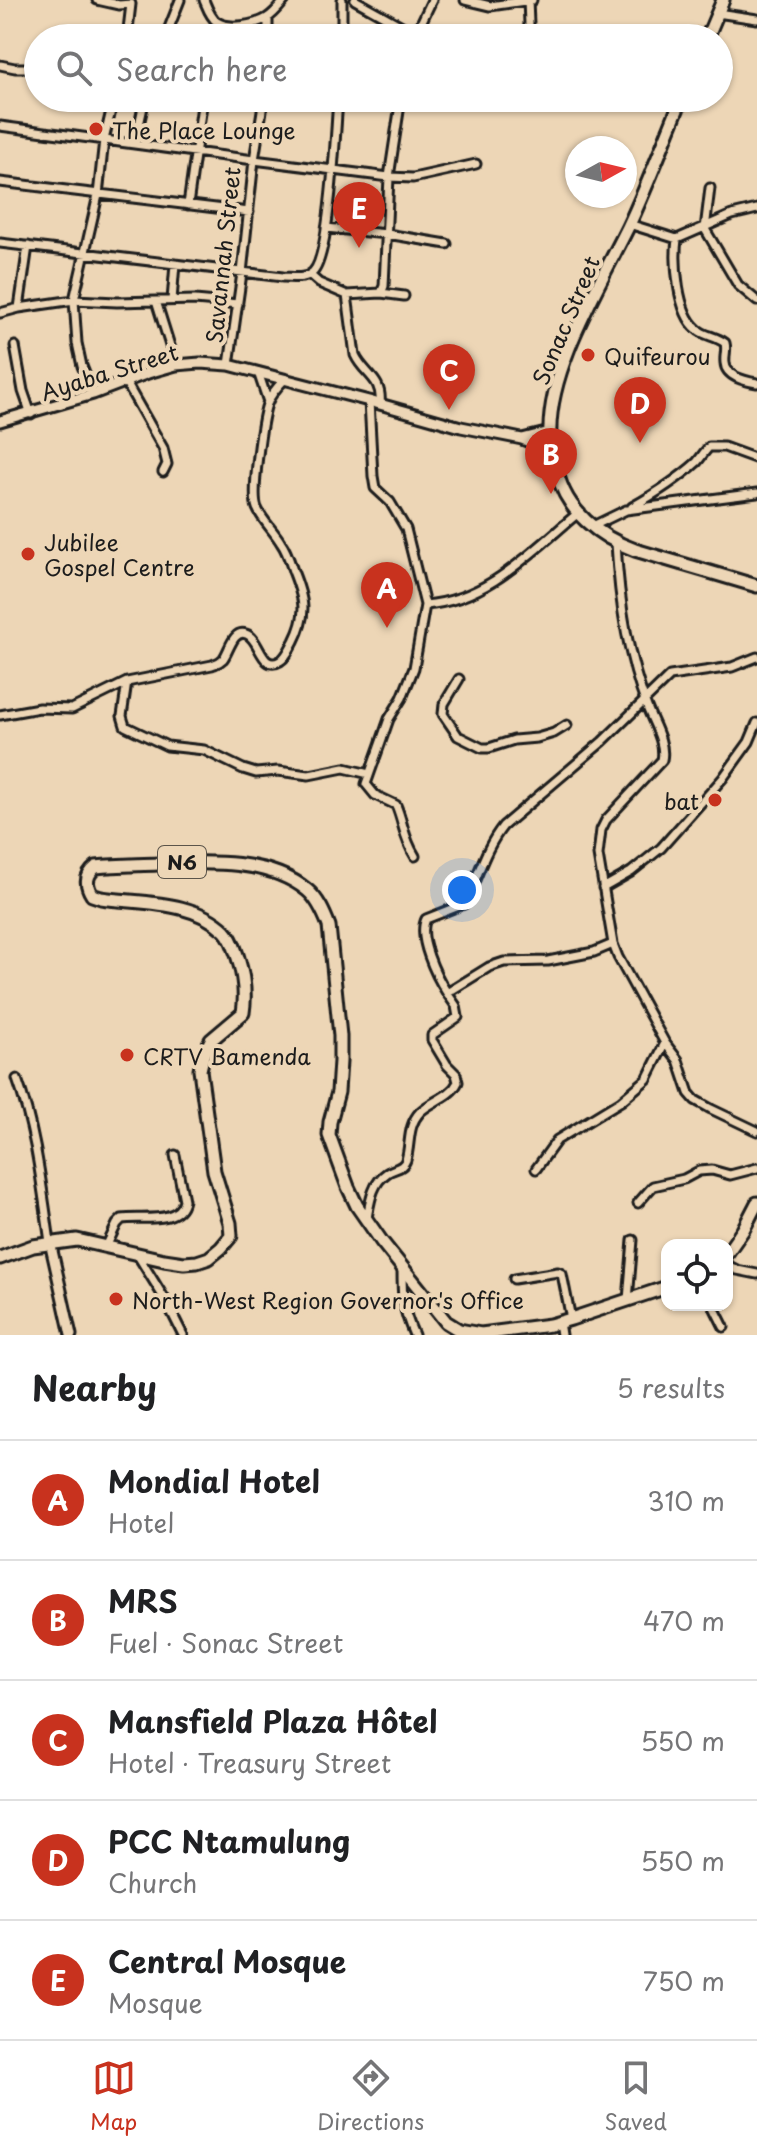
<!DOCTYPE html>
<meta charset="utf-8">
<style>
body{margin:0;font-family:"Playpen Sans",sans-serif;background:#f6f6f6;color:#202124}
.controls{position:absolute;right:24px;bottom:24px;display:grid;overflow:hidden;border-radius:16px;box-shadow:0 2px 6px #0004}
.controls button{width:72px;height:72px;display:grid;place-items:center;padding:0;border:0;border-bottom:2px solid #e0e0e0;background:#fff;color:#202124;font:40px sans-serif}
.compass{position:absolute;left:565px;top:136px;width:72px;height:72px;border-radius:50%;background:#fff;box-shadow:0 2px 6px #0004;rotate:82deg}
.you{position:absolute;left:462px;top:890px;width:28px;height:28px;margin:-20px;border:6px solid #fff;border-radius:50%;background:#1a73e8;box-shadow:0 0 0 12px #1a73e833}
.badge{display:grid;place-items:center;width:52px;height:52px;border-radius:50%;background:#c8321e;color:#fff;font-size:26px;font-weight:700}
.pin{position:absolute;translate:-50% -66px;filter:drop-shadow(0 2px 4px #0008)}
.pin::after{content:'';position:absolute;top:42px;width:28px;height:24px;background:inherit;clip-path:polygon(0 0,100% 0,50% 100%)}
.list{margin:0;padding:0;list-style:none}
h2{display:flex;justify-content:space-between;align-items:center;height:104px;margin:0;padding:0 32px;font-size:34px}
h2 small{font-size:26px;font-weight:400;color:#757577}
.list li{display:grid;grid-template-columns:52px 1fr auto;gap:24px;align-items:center;box-sizing:border-box;height:120px;padding:0 32px;border-top:2px solid #e0e0e0}
.list b{display:block;font-size:30px;white-space:nowrap}
.list p{margin:0;font-size:26px;white-space:nowrap;color:#757577}
.list em{font-size:26px;font-style:normal;color:#757577}
.icon{flex:none;width:44px;height:44px;fill:none;stroke:currentColor;stroke-width:2;stroke-linecap:round;stroke-linejoin:round}
.map{position:relative;flex:none;width:757px;height:1335px;overflow:hidden}
.search{position:absolute;background:#fff;box-shadow:0 2px 6px #0004;left:24px;right:24px;top:24px;height:88px;display:flex;align-items:center;gap:20px;box-sizing:border-box;padding:0 28px;border-radius:44px;color:#757577;font-size:30px}
.sheet{height:704px;background:#fff}
nav{display:flex;justify-content:space-around;align-items:center;box-sizing:border-box;height:112px;border-top:2px solid #e0e0e0;background:#fff;font-size:22px;color:#757577}
nav a{display:grid;justify-items:center;gap:4px}
nav .on{color:#c8321e}
.map>svg:first-child{display:block}
.lines{fill:none;stroke-linecap:round;stroke-linejoin:round}
.minor-casing{stroke:#1c1c1c;stroke-width:13}
.major-casing{stroke:#1c1c1c;stroke-width:15}
.highway-casing{stroke:#1c1c1c;stroke-width:17}
.minor{stroke:#edd6b6;stroke-width:7}
.major{stroke:#edd6b6;stroke-width:9}
.highway{stroke:#edd6b6;stroke-width:11}
.poi-dot{fill:#c8321e;stroke:#edd6b6;stroke-width:3}
.labels{text-anchor:middle;dominant-baseline:central;stroke-width:8;stroke-linejoin:round;paint-order:stroke}
.shield{fill:#edd6b6;stroke:#5b544a;stroke-width:2}
.shield-label{font-size:20px;font-weight:bold;fill:#1c1c1c}
.poi-label{font-size:22px;fill:#1c1c1c;stroke:#edd6b6;text-anchor:start}
.street-label{font-size:22px;fill:#1c1c1c;stroke:#edd6b6}
</style>
<div class="map">
<svg width="757" height="1335" viewBox="0 0 757 1335">
<rect width="100%" height="100%" fill="#edd6b6"/>
<filter id="ink" filterUnits="userSpaceOnUse"><feTurbulence type="fractalNoise" baseFrequency=".0125" numOctaves="2"/><feDisplacementMap in="SourceGraphic" scale="16" xChannelSelector="R" yChannelSelector="G"/><feConvolveMatrix kernelMatrix="1 2 1 2 8 2 1 2 1" color-interpolation-filters="sRGB"/></filter>
<g filter="url(#ink)">
<g class="lines">
<!-- minor casing -->
<g class="minor-casing">
<path id="minor" d="M97 0 119 5 131 4 127 38
M204 0C207 7 210 17 217 22 229 30 255 25 267 18 274 14 280 6 285 0
M355 0 407 29 428 38
M465 0 490 6 532 0
M717 13 757 19
M268 18V38
M165 38 180 0
M216 38 219 24
M342 38V0
M414 38 432 0
M527 38 529 24 528 0
M0 65 15 68H38
M264 98 254 160 389 177 413 178 476 164
M289 98 337 104 400 103
M0 126 254 160 242 273 229 365
M135 143 145 98
M0 182 249 212
M710 188 705 229 738 285 757 301
M188 205 203 98
M757 209 732 215 677 239C674 262 677 313 697 329 704 336 716 336 725 343 727 350 724 355 725 363 726 377 745 381 757 383
M629 224 677 239
M326 228 387 234 447 244
M0 243 283 277C293 277 305 280 313 272 330 256 336 127 338 98
M310 275 319 283 347 295 355 355C364 375 383 378 380 404
M381 293 404 296
M347 295 381 293 384 286 389 177 401 98
M172 300 175 264
M156 301 176 365
M19 308 28 246
M0 313 19 308 74 300 117 302 195 300 238 304
M15 346 23 391 31 414
M258 372 268 402
M125 381 163 448 167 464 163 472
M93 394 82 366 77 343 74 300 98 195 104 140 114 98
M369 401 373 476 375 488 390 502 406 529 425 605 414 668 402 698 389 719 366 784 375 795 396 805C404 824 403 837 415 856
M632 507C655 494 677 480 697 462 701 457 705 451 709 447H724L757 459
M593 526 626 510 757 493
M616 543C619 599 627 655 647 707 653 723 666 743 662 760L606 820 601 830 598 855 613 944 618 957 665 1043 678 1060 689 1093 695 1100 711 1109 757 1131
M425 605C488 600 531 552 577 514
M459 679 444 704 443 714 458 736 482 748H489L514 740 537 738 554 733 567 725
M127 682 122 716 125 726 167 746 204 750 243 769 256 773 278 771 309 775 344 768 369 774
M0 715 39 708 72 709 127 682 212 665C217 663 219 663 223 659 229 652 233 629 246 634 260 638 261 672 280 661 287 657 290 648 294 641 308 613 304 599 293 571 290 562 287 551 281 543 274 531 262 520 257 508 251 494 262 419 267 404 270 395 278 386 285 379
M603 888 631 872 661 848 723 778 749 742 757 723
M613 944 594 952 548 961 504 962 489 967 447 993C436 976 417 937 426 919L464 904C478 878 484 850 503 826L602 742 670 676 732 667 757 657
M17 1079C36 1131 42 1188 50 1242
M536 1169 557 1140 621 1101 647 1079 665 1043
M638 1203 653 1186 684 1179 699 1171 712 1170 730 1175 757 1168
M367 1218C370 1202 372 1183 387 1173 394 1168 403 1169 406 1160 411 1143 407 1126 420 1112 431 1101 451 1097 458 1082L456 1074 447 1065 432 1040V1035L458 1017 456 1006 447 993
M106 1247 117 1224 122 1219C141 1216 179 1225 184 1200L175 1155
M137 1254 166 1301 183 1335
M727 1265 737 1270 757 1274
M402 1268C402 1297 402 1308 414 1335
M514 1279 558 1272 562 1274 571 1319
M628 1300 633 1240
M713 1305 724 1327
M559 1322 561 1335"/>
</g>
<!-- major casing -->
<g class="major-casing">
<path id="major" d="M0 421 93 394 148 373 176 365 200 363 229 365 369 401 461 427 522 439 552 451
M522 439 550 432
M50 1242 71 1335"/>
</g>
<!-- highway casing -->
<g class="highway-casing">
<path id="highway" d="M707 38 723 0
M682 98C664 141 648 185 628 227 599 286 547 370 550 436 550 448 554 460 557 472 566 511 599 537 635 550L757 586
M727 1253 743 1230 757 1203
M0 1258 33 1246 77 1240 164 1260 184 1263 197 1262 209 1258 221 1248 231 1236 230 1223 214 1171 200 1070 204 1053 211 1040 243 1013C246 994 244 977 238 958 235 949 232 938 225 931 193 900 142 904 101 898L92 895C85 884 86 875 96 867 117 865 137 865 158 864 205 862 268 858 307 890 318 899 324 913 329 926L340 1036V1061L338 1092 330 1122 329 1135 348 1187 357 1206 382 1242 446 1322 459 1330 481 1334 550 1325 571 1319 667 1287"/>
</g>
<!-- minor -->
<use href="#minor" class="minor"/>
<!-- major -->
<use href="#major" class="major"/>
<!-- highway -->
<use href="#highway" class="highway"/>
</g>
</g>
<!-- markers -->
<g class="poi-dot">
<circle cx="96" cy="129" r="8"/>
<circle cx="588" cy="355" r="8"/>
<circle cx="28" cy="554" r="8"/>
<circle cx="715" cy="800" r="8"/>
<circle cx="127" cy="1055" r="8"/>
<circle cx="116" cy="1299" r="8"/>
</g>
<g class="labels">
<!-- shield labels -->
<rect class="shield" x="158" y="846" width="48" height="32" rx="6"/>
<g class="shield-label">
<text x="182" y="862">N6</text>
</g>
<!-- poi labels -->
<g class="poi-label">
<text x="112" y="129">The Place Lounge</text>
<text x="604" y="355">Quifeurou</text>
<text x="44" y="541">Jubilee<tspan x="44" dy="25">Gospel Centre</tspan></text>
<text x="699" y="800" text-anchor="end">bat</text>
<text x="143" y="1055">CRTV Bamenda</text>
<text x="132" y="1299">North-West Region Governor's Office</text>
</g>
<!-- street labels -->
<g class="street-label">
<text transform="translate(222 255) rotate(-84)">Savannah Street</text>
<text transform="translate(565 320) rotate(-67)">Sonac Street</text>
<text transform="translate(109 371) rotate(-17)">Ayaba Street</text>
</g>
</g>
</svg>
<div class="controls">
<button><svg class="icon" aria-label="locate" viewBox="0 0 24 24"><circle cx="12" cy="12" r="6"/><path d="M12 2v4M12 18v4M2 12h4M18 12h4"/></svg></button>
</div>
<svg class="compass" viewBox="-18 -18 36 36"><path d="M0-13l5 13h-10z" fill="#e53935"/><path d="M0 13l5-13h-10z" fill="#757577"/></svg>
<div class="you"></div>
<div class="pin badge" style="left:387px;top:628px">A</div>
<div class="pin badge" style="left:551px;top:494px">B</div>
<div class="pin badge" style="left:449px;top:410px">C</div>
<div class="pin badge" style="left:640px;top:443px">D</div>
<div class="pin badge" style="left:359px;top:248px">E</div>
<div class="search"><svg class="icon" aria-label="search" viewBox="0 0 24 24"><circle cx="10" cy="10" r="6"/><path d="M15 15l6 6"/></svg>Search here</div>
</div>
<section class="sheet">
<h2>Nearby<small>5 results</small></h2>
<ul class="list">
<li><span class="badge">A</span><div><b>Mondial Hotel</b><p>Hotel</p></div><em>310 m</em></li>
<li><span class="badge">B</span><div><b>MRS</b><p>Fuel · Sonac Street</p></div><em>470 m</em></li>
<li><span class="badge">C</span><div><b>Mansfield Plaza Hôtel</b><p>Hotel · Treasury Street</p></div><em>550 m</em></li>
<li><span class="badge">D</span><div><b>PCC Ntamulung</b><p>Church</p></div><em>550 m</em></li>
<li><span class="badge">E</span><div><b>Central Mosque</b><p>Mosque</p></div><em>750 m</em></li>
</ul>
</section>
<nav>
<a class="on"><svg class="icon" aria-label="map" viewBox="0 0 24 24"><path d="M3 6l6-2 6 2 6-2v14l-6 2-6-2-6 2zM9 4v14M15 6v14"/></svg>Map</a>
<a><svg class="icon" aria-label="directions" viewBox="0 0 24 24"><path d="M12 3l9 9-9 9-9-9zM9 14v-3h6M13 9l2 2-2 2"/></svg>Directions</a>
<a><svg class="icon" aria-label="saved" viewBox="0 0 24 24"><path d="M7 4h10v16l-5-4-5 4z"/></svg>Saved</a>
</nav>
